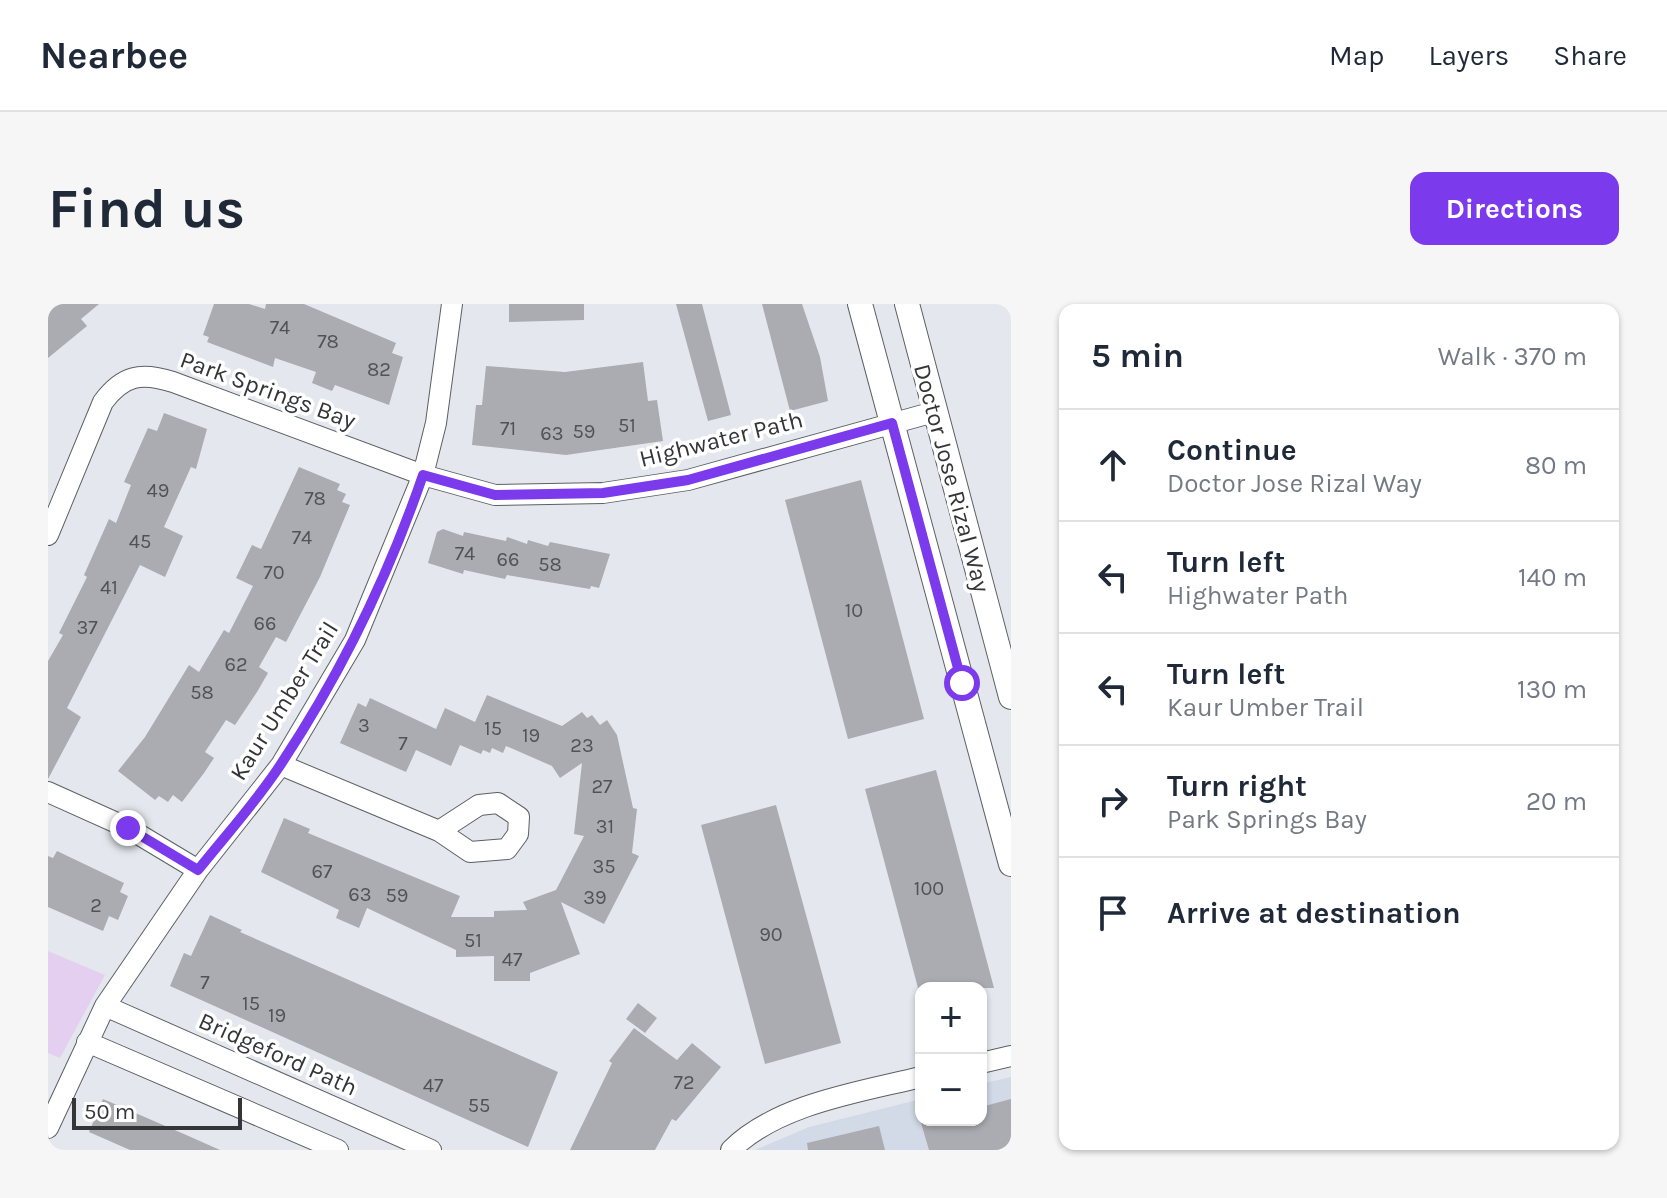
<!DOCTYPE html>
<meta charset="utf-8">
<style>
body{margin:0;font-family:Karla,sans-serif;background:#f6f6f7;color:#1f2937}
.controls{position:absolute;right:24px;bottom:24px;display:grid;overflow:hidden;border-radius:16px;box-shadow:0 2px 6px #0004}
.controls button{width:72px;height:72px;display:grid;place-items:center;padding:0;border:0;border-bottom:2px solid #e0e1e3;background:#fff;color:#1f2937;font:40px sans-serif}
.scale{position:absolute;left:24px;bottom:20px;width:170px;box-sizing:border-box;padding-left:8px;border:4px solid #343537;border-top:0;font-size:22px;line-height:28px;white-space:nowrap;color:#343537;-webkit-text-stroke:6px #fff;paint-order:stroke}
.stop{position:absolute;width:24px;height:24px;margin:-18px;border:6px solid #7c3aed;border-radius:50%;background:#fff}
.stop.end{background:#7c3aed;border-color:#fff;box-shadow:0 2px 8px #0008}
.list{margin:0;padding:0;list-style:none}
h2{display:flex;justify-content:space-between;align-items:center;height:104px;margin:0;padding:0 32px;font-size:34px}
h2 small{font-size:26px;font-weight:400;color:#747a83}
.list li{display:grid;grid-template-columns:52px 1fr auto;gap:24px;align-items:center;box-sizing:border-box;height:112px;padding:0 32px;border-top:2px solid #e0e1e3}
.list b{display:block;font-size:30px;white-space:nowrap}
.list p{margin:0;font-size:26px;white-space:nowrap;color:#747a83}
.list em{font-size:26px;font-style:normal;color:#747a83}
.icon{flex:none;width:44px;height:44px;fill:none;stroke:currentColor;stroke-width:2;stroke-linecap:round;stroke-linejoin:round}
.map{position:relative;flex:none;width:963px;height:846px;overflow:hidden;border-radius:16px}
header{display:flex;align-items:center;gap:48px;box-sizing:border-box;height:112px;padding:0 40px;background:#fff;border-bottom:2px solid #e0e1e3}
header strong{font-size:38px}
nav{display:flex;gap:44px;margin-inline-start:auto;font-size:28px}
.intro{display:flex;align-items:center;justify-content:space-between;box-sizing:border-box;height:192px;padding:0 48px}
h1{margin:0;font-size:56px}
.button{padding:20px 36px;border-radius:16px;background:#7c3aed;color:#fff;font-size:28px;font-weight:700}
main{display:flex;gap:48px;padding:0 48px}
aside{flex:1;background:#fff;border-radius:16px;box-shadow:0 2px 6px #0004}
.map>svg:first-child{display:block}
.built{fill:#d1dae6}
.green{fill:#e5cff0}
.building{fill:#ababb2}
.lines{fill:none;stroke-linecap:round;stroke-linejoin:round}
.minor-casing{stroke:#5c6064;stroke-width:22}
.tertiary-casing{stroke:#5c6064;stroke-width:26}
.minor{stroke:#fff;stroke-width:20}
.tertiary{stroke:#fff;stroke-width:24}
.route{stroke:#7c3aed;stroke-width:10}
.labels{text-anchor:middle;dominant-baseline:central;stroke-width:7;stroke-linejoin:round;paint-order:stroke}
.number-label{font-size:20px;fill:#525256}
.street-label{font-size:24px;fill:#343537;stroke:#fff}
</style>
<header>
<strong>Nearbee</strong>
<nav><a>Map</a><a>Layers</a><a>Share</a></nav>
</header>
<div class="intro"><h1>Find us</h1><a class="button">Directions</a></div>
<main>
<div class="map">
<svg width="963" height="846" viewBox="0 0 963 846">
<rect width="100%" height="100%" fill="#e4e8ee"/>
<!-- built -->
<path class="built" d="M963 773V846H707L761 823 873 795V816H933V780Z"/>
<!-- green -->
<path class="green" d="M0 647 57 671 12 754 0 749Z"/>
<!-- building -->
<path class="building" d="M0 0H51L33 15 39 22 0 54Z
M166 0H201L217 5 218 0H256L348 39 344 49 355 53 341 101 287 81 284 87 264 79 268 68 227 54 225 63 159 38 161 33 155 31Z
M461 0H536V16L461 18Z
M628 0H654L683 111 660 117Z
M714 0H754L772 53 780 97 742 107Z
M595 58 600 97 609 96 615 137 518 151 424 141 428 101H434L438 62 517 68Z
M116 109 159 125 148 165 143 163 116 223 135 232 117 273 92 261 19 404 33 413 0 475V357L15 331 11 329 39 273 36 271 61 215 68 219 83 181 76 178 100 124 109 127Z
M251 163 292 180 289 186 298 190 294 198 302 201 272 273 238 338 228 333 211 363 220 369 209 388 187 421 178 416 157 448 166 454 156 469 134 498 125 491 120 498 111 492 107 496 70 467 97 433 141 361 151 368 176 326 181 329 205 282 188 274 204 241 213 245Z
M813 176 876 415 800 435 737 196Z
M395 225 415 232 416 228 458 237 459 233 479 240 480 236 500 242 502 238 562 250 551 284 543 282 542 285 459 271 457 275 416 266 415 270 380 259 389 228Z
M439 391 514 422 534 408 539 414 544 411 552 421 559 416 569 431 585 504 589 505 584 549 591 552 556 620 513 598 532 650 482 669V677H446V652L408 653V646L319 604 311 624 288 614 291 606 213 568 236 514 262 525 260 529 412 592 403 613H446V607L479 606 475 598 508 586 536 532 526 530 534 459 512 474 504 462 458 442 455 449 444 444 442 449 435 446 433 450 412 441 403 462 368 446 358 468 292 439 310 399 318 403 322 394 388 425 397 404 427 418Z
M888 466 946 684H870L817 485Z
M728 501 793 739 717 760 653 521Z
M9 547 76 579 72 588 80 592 70 616 61 612 55 627 0 603V552L5 554Z
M162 611 194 626 192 628 510 768 480 843 122 682 136 649 143 652Z
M590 699 609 714 597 729 578 715Z
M586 724 629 756 644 739 673 763 628 817 624 815 607 846H522L564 759 561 757Z
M55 795 136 830 172 846H82L41 828Z
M963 795V846H881L873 819 933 816V803Z
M831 822 837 846H760L759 839Z"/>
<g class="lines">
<!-- minor casing -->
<g class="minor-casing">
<path id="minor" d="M0 231 55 98C75 71 93 68 125 78L375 171 447 191 555 189 640 176 886 108
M233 461 391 527 422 548 459 545 470 530 471 513 450 499 431 501 391 527
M0 488 80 524 150 566
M57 702 383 846
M39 738 290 846
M933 759 963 752
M0 824 57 702 150 566 233 461 307 336 375 171 388 119 404 0
M683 846C729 800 812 788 873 773"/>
</g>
<!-- tertiary casing -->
<g class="tertiary-casing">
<path id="tertiary" d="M812 0 963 560
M859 0 963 393"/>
</g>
<!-- minor -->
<use href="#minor" class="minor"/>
<!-- tertiary -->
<use href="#tertiary" class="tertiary"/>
</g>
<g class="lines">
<!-- route -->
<path class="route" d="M80 524 150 566C178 531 209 497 233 460 292 371 340 273 375 171L447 191 555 189 640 176 844 119 914 379"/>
</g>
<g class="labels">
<!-- number labels -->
<g class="number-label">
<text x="232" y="23">74</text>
<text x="280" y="37">78</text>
<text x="331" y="65">82</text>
<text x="579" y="121">51</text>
<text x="460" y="124">71</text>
<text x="536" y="127">59</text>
<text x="504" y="129">63</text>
<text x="110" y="186">49</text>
<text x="267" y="194">78</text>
<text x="254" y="233">74</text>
<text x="92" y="237">45</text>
<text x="417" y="249">74</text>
<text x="460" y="255">66</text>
<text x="502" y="260">58</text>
<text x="226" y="268">70</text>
<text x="61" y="283">41</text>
<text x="806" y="306">10</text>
<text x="217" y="319">66</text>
<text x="39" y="323">37</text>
<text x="188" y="360">62</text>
<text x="154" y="388">58</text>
<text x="316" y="421">3</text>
<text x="445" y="424">15</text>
<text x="483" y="431">19</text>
<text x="355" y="439">7</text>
<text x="534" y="441">23</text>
<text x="554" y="482">27</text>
<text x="557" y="522">31</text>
<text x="556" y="562">35</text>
<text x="274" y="567">67</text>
<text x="881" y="584">100</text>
<text x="312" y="590">63</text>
<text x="349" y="591">59</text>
<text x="547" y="593">39</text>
<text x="48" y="601">2</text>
<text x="723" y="630">90</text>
<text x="425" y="636">51</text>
<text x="464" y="655">47</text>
<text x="157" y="678">7</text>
<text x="203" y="699">15</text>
<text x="229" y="711">19</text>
<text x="636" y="778">72</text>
<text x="385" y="781">47</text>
<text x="431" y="801">55</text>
</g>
<!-- street labels -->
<g class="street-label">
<text transform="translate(220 86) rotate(20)">Park Springs Bay</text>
<text transform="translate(673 135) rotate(-14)">Highwater Path</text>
<text transform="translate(904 174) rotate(75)">Doctor Jose Rizal Way</text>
<text transform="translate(236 397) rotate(-58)">Kaur Umber Trail</text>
<text transform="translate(230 750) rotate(24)">Bridgeford Path</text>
</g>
</g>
</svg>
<div class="controls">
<button>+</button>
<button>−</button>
</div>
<div class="scale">50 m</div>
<div class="stop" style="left:914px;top:379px"></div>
<div class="stop end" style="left:80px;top:524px"></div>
</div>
<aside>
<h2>5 min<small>Walk · 370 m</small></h2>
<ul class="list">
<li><svg class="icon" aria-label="ahead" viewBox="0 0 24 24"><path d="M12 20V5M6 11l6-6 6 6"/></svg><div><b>Continue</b><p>Doctor Jose Rizal Way</p></div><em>80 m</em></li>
<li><svg class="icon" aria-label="left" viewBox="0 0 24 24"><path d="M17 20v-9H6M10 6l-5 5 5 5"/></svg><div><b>Turn left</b><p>Highwater Path</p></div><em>140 m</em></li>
<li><svg class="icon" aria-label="left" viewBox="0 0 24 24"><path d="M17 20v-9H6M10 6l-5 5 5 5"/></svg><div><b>Turn left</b><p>Kaur Umber Trail</p></div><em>130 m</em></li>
<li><svg class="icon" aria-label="right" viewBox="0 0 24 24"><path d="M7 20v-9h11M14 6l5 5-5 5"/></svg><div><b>Turn right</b><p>Park Springs Bay</p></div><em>20 m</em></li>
<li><svg class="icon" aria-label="arrive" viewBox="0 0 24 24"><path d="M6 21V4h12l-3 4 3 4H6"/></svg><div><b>Arrive at destination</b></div></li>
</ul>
</aside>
</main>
